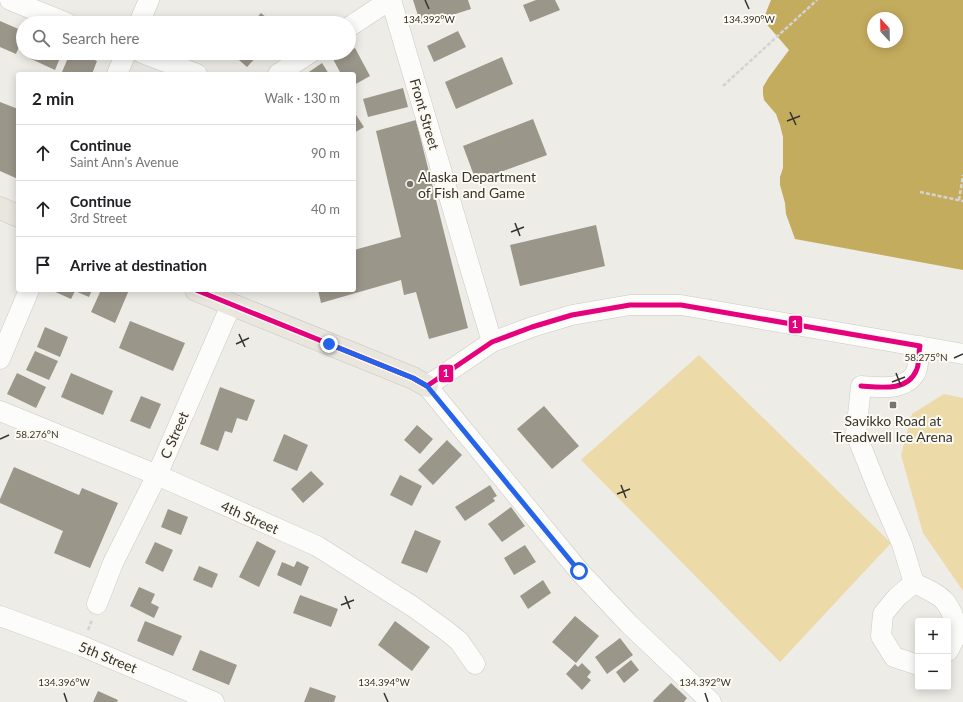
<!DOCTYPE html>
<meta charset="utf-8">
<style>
body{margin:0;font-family:Lato,sans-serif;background:#f6f6f6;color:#202124}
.controls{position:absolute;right:12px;bottom:12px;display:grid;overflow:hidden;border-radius:4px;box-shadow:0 2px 10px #0003}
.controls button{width:36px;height:36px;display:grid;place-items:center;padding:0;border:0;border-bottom:1px solid #e0e0e0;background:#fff;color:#202124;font:20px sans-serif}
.compass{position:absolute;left:867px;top:12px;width:36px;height:36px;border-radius:50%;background:#fff;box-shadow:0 2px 10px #0003;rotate:338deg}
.stop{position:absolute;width:12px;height:12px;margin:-9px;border:3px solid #2563eb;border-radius:50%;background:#fff}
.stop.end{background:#2563eb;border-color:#fff;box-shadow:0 1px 4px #0008}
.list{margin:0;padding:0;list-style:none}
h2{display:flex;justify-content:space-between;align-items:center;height:52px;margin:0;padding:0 16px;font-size:17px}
h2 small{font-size:13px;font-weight:400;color:#757577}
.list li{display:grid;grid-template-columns:26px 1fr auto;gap:12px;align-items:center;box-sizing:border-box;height:56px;padding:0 16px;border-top:1px solid #e0e0e0}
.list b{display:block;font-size:15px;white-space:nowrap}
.list p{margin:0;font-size:13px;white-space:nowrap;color:#757577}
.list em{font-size:13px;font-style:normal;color:#757577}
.icon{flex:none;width:22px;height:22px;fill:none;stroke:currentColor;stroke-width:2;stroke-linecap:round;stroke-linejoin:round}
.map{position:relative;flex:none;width:963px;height:702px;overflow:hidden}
.search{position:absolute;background:#fff;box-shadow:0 2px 10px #0003;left:16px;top:16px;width:340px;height:44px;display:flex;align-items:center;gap:10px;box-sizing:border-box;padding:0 14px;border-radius:22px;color:#757577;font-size:15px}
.panel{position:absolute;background:#fff;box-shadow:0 2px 10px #0003;left:16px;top:72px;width:340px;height:220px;border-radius:4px}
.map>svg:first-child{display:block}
.green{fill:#ecdaa8}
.water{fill:#c4ac5e;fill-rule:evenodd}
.building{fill:#9a9689}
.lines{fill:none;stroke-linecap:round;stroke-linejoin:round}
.minor-casing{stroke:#cbcac6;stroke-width:21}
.major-casing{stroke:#c8c7c5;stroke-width:23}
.path{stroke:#d4d3d2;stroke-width:2.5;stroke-dasharray:4 2;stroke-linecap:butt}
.minor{stroke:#fcfcfb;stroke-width:20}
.major{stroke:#e9e6de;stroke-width:22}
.bus-1-casing{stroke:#fdfaf1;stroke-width:8}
.bus-1{stroke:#e5007d;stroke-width:5}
.route{stroke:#2563eb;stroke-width:5}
.ticks{fill:none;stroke:#34332f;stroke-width:1.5}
.poi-dot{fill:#75746f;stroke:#fdfaf1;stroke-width:1.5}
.labels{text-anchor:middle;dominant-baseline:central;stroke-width:4;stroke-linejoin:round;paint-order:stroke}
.street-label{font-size:14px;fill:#34332f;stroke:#fdfaf1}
.poi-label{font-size:14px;fill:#34332f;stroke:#fdfaf1;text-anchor:start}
.ticks-label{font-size:10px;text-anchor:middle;fill:#34332f;stroke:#fdfaf1;stroke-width:4;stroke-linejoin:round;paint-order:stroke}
.line-badge{stroke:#fdfaf1;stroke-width:1.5}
.badge-label{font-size:11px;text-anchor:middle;font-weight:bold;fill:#fff}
</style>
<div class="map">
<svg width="963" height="702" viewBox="0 0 963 702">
<rect width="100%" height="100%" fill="#edece7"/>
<!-- green -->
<path class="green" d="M699 355 891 543 780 662 581 460Z
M944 394 963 398V591L923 533 901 455 912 414Z"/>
<!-- water -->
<path class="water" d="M771 0H963V270L795 239 786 214 785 203 780 185V177L783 168V137L780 125 776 114 764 100 763 94V87L769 77 789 50 763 20ZM873 18H897V42H873Z"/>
<!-- building -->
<path class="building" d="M413 0H468L471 9 421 25Z
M536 0H555L560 10 530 22 523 5Z
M261 13 273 23H252Z
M0 21 23 31V37L16 54 0 47Z
M458 31 466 47 434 62 427 46Z
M355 48 370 76 354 85V74H341L333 59 345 53H349V51Z
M31 53H62L55 70 29 58Z
M70 53H78L97 61 92 74H66L62 72Z
M231 53H260L247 67Z
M502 57 513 84 456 109 445 82Z
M322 63 329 74H306Z
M403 88 408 107 368 117 363 99Z
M0 102 18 109V179L0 171Z
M354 112 364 127 354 133Z
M533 119 547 155 476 181 463 146Z
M416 120 468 328 429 339 416 292 404 295 401 280 321 303 318 290H354V250L401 237 376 131Z
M596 225 605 266 520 286 510 245Z
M51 290H92L89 297 75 291 71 299Z
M101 290H129L115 323 91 312Z
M130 321 185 343 173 371 119 348Z
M45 327 68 337 60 357 37 347Z
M35 351 58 361 49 380 26 370Z
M17 373 46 387 36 408 7 394Z
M71 373 113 391 103 415 61 397Z
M220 387 255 400 247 421 237 418 232 433 225 431 218 451 200 444Z
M141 396 161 404 150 429 130 421Z
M544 406 579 446 552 469 517 429Z
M417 425 433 439 420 454 404 440Z
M284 434 308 445 297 471 273 461Z
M447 440 462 455 433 485 418 470Z
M14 467 79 495 82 488 118 503 90 568 54 553 63 531 0 503V499Z
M311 471 324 484 303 503 291 489Z
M400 475 422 486 412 506 390 495Z
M490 485 497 496 493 498 495 501 465 521 455 507Z
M511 507 525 526 502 542 488 524Z
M168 509 188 517 181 535 161 527Z
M415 530 441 541 427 573 401 563Z
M257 541 276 551 259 587 239 577Z
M155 542 173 550 163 572 145 563Z
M525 545 536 562 514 575 504 558Z
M297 561 309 567 301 586 277 575 282 562 294 567Z
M199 566 218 574 212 588 193 580Z
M543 580 551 593 528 609 520 596Z
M139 587 155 594 151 603 159 607 154 618 130 606Z
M300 595 338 609 331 627 293 613Z
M575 616 599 636 576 663 552 642Z
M145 621 182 636 173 656 137 641Z
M395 621 430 647 412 671 378 645Z
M620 638 633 655 607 674 595 657Z
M200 650 237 665 229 685 192 670Z
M631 660 639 670 624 683 616 672Z
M582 663 591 672 587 677 591 680 582 690 566 674 575 664 578 667Z
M671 683 687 698 684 702H654L653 701Z
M310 687 336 696 334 702H304Z
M98 691 118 700 117 702H93Z"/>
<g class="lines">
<!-- minor casing -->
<g class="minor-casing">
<path id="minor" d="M10 0 67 23
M391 0 492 342
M139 23 149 0
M349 27 390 0
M142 53 197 74
M117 74 126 53
M278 74 310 53
M920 346C918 354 919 365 916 372 905 392 879 387 861 386L856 434 878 489 902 544 914 583C944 597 949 599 958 632L948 651
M0 359 29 290
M0 411 157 475 317 546 412 606 444 629 459 641 475 664
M914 583 897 597 883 614 881 636 894 657 918 665
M97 604 113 563 157 475 231 305
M0 616 82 646 214 702
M711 702 629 624 579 571 427 386 492 342 532 327 572 315 630 305H681L963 354"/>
</g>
<!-- major casing -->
<g class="major-casing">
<path id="major" d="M0 208 18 216
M196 290 413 378 427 386"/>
</g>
<!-- path -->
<path class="path" d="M723 86 817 0
M920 192 963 201
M959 200 963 175
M88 630 92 620"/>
<!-- minor -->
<use href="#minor" class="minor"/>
<!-- major -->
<use href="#major" class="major"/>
<!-- bus-1 casing -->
<g class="bus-1-casing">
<path id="bus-1" d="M196 290 413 378 427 386 492 342 532 327 572 315 630 305H681L920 346C918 354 920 364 916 371 907 392 879 387 861 386"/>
</g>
<!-- bus-1 -->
<use href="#bus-1" class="bus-1"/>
</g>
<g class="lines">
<!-- route -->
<path class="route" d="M329 344 413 378 427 386 579 571"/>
</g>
<!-- ticks -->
<path class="ticks" d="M425 0 429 9M745 0 749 9M790 112 796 125M787 121 800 116M515 223 520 236M511 232 524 227M239 334 245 347M236 344 249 338M954 358 963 354M896 373 901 386M892 382 905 377M0 439 9 435M621 485 626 498M617 494 630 489M345 596 350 609M341 605 354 600M64 693 67 702M384 693 388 702M705 693 708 702"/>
<!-- markers -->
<g class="poi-dot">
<circle cx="410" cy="184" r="4"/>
<rect x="889" y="401" width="8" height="8" rx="2"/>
</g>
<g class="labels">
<!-- street labels -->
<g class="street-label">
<text transform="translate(425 114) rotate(74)">Front Street</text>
<text transform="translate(174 435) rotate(-66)">C Street</text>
<text transform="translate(250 517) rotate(24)">4th Street</text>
<text transform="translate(108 657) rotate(22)">5th Street</text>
</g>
<!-- poi labels -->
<g class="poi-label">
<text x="418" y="176">Alaska Department<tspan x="418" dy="16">of Fish and Game</tspan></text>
<text x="893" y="420" text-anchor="middle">Savikko Road at<tspan x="893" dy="16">Treadwell Ice Arena</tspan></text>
</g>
</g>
<g class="ticks-label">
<text x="429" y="23">134.392°W</text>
<text x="749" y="23">134.390°W</text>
<text x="926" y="361">58.275°N</text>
<text x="37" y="438">58.276°N</text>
<text x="64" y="686">134.396°W</text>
<text x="384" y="686">134.394°W</text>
<text x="705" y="686">134.392°W</text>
</g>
<g class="line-badge">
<rect x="788" y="315" width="15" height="19" rx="4" fill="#e5007d"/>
<rect x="438" y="364" width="16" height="19" rx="4" fill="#e5007d"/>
</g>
<g class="badge-label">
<text x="795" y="328">1</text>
<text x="446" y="377">1</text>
</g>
</svg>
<div class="controls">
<button>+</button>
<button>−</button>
</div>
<svg class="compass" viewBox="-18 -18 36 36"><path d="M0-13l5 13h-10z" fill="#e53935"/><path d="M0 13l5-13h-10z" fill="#757577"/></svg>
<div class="stop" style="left:579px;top:571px"></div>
<div class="stop end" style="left:329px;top:344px"></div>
<div class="search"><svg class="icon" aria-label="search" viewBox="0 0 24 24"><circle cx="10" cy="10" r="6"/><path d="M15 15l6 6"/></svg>Search here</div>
<section class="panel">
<h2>2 min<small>Walk · 130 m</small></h2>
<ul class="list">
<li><svg class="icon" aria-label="ahead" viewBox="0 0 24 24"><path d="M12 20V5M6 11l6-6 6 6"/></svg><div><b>Continue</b><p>Saint Ann's Avenue</p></div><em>90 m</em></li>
<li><svg class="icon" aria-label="ahead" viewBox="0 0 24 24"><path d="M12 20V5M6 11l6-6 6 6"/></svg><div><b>Continue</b><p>3rd Street</p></div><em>40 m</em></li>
<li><svg class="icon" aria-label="arrive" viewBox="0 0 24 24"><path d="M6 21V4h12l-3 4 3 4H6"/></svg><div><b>Arrive at destination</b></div></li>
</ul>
</section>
</div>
